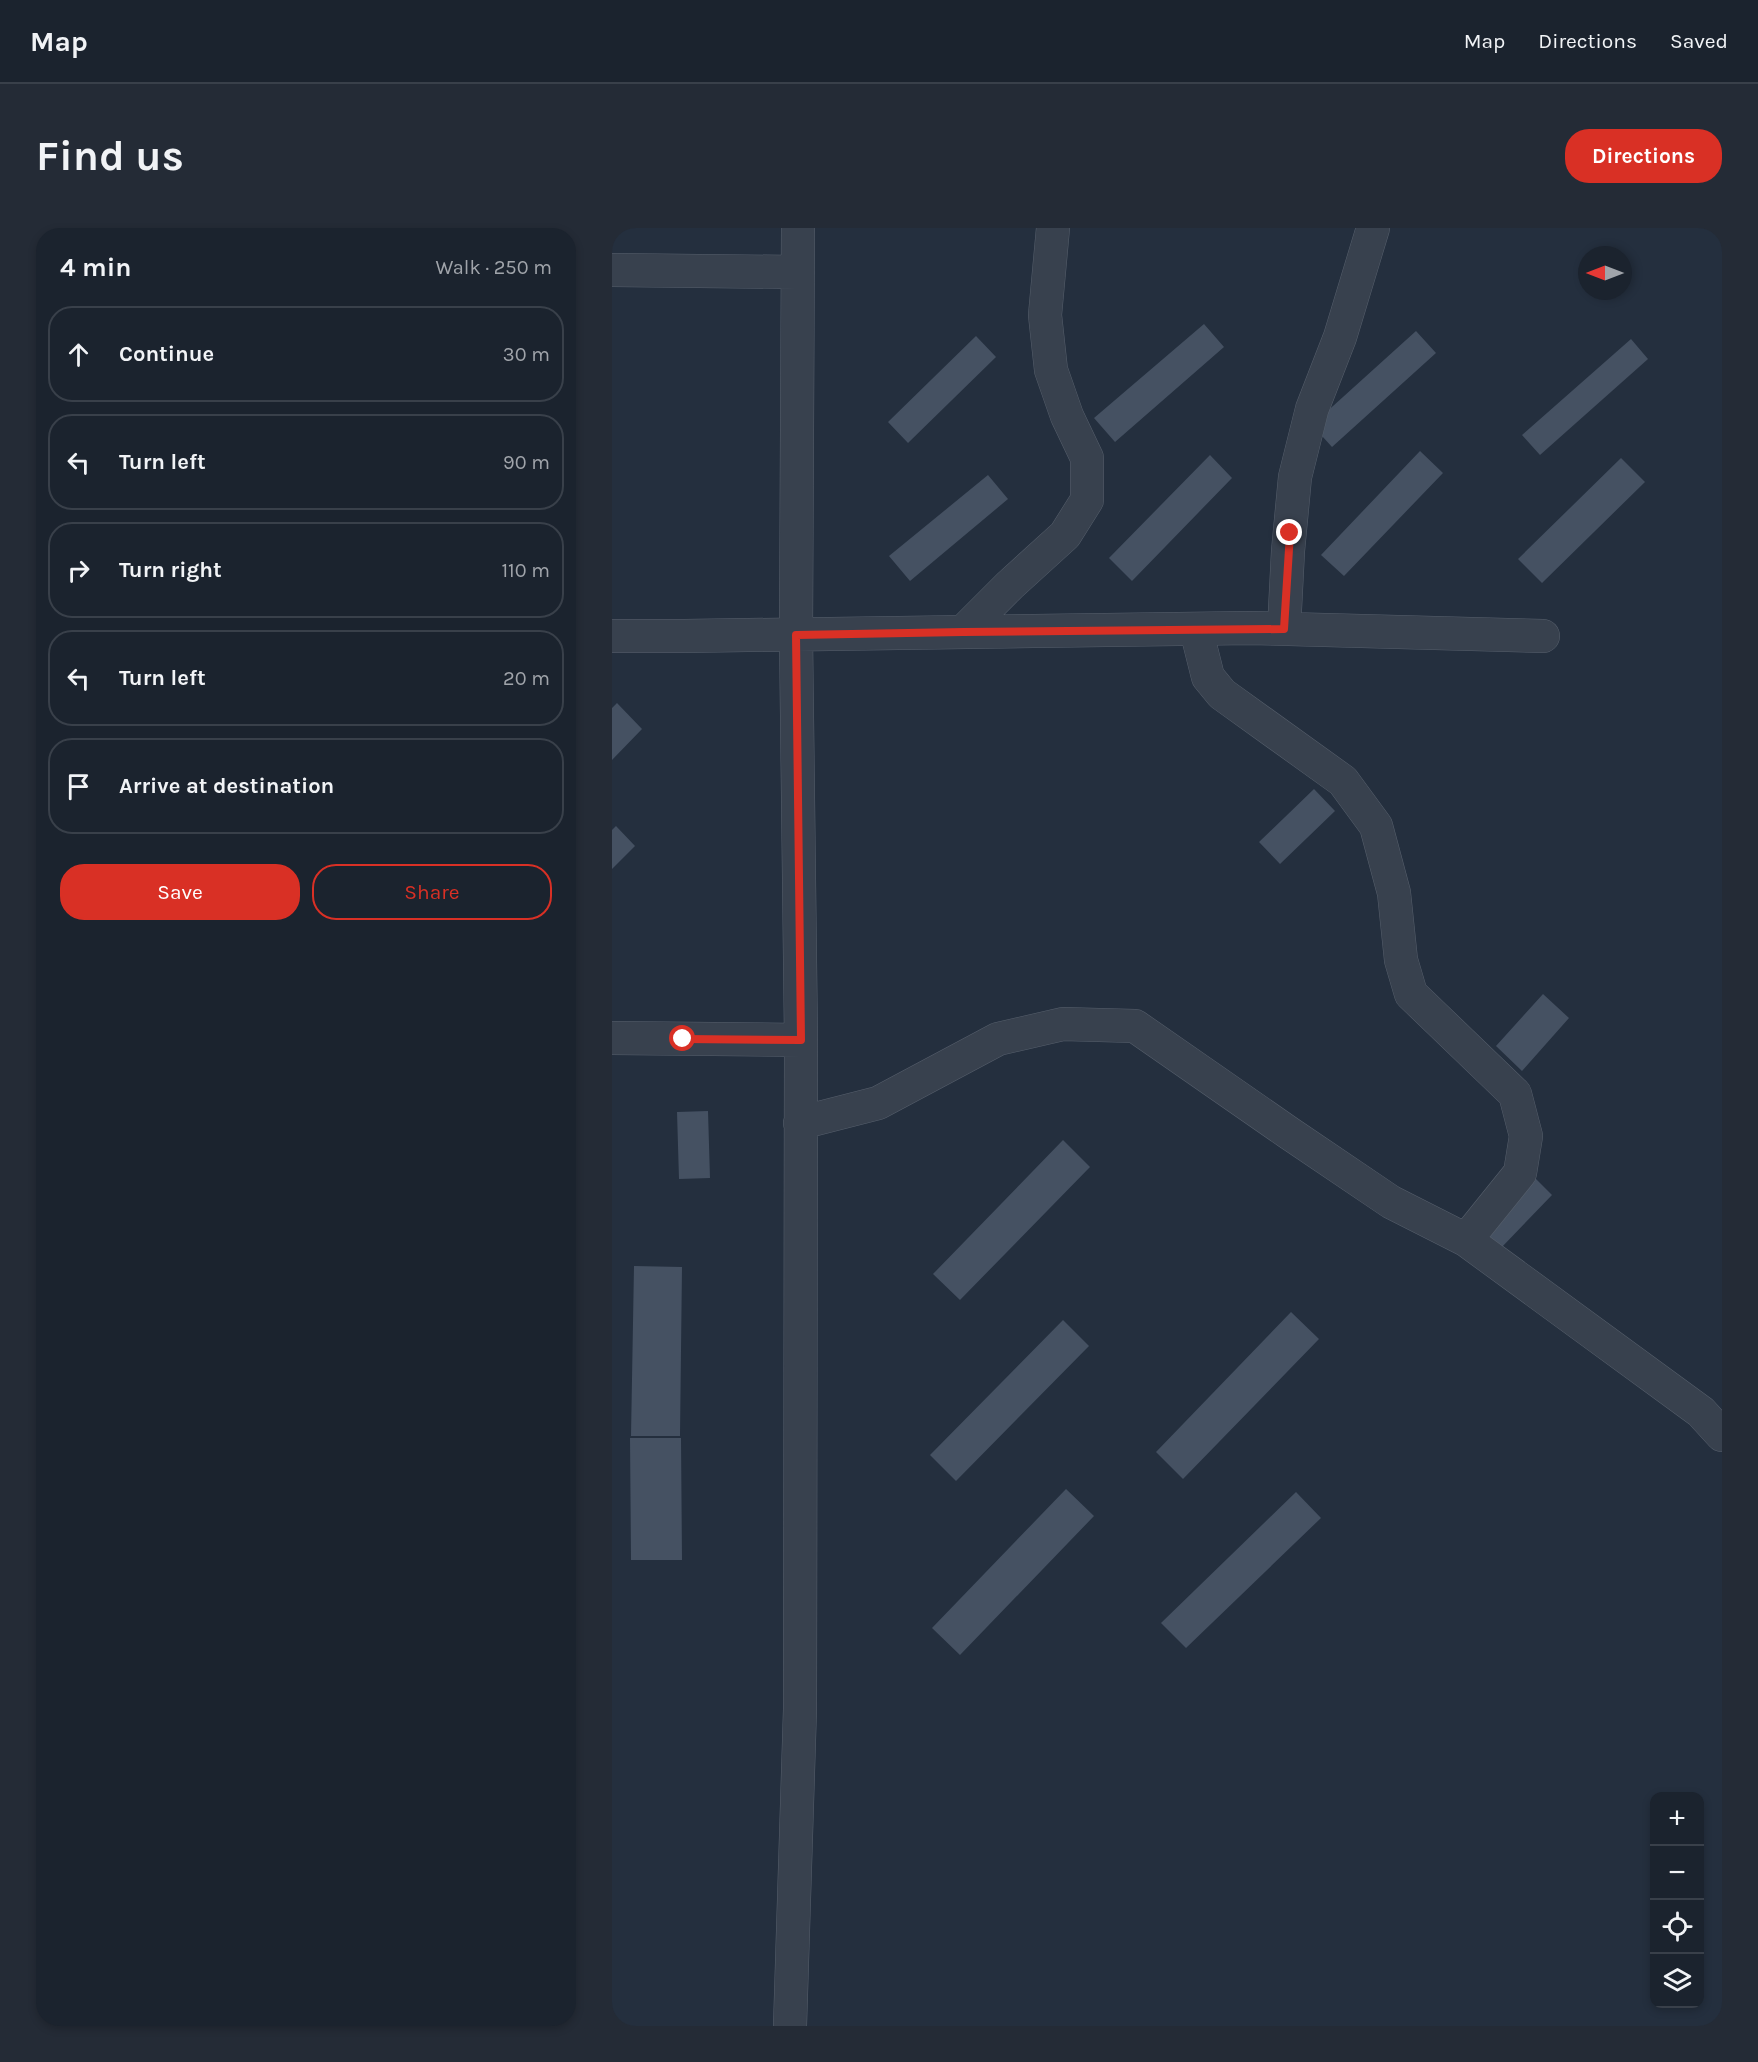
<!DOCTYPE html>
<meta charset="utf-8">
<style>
body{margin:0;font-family:Karla,sans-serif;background:#242b36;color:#f1f3f6}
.controls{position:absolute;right:18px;bottom:18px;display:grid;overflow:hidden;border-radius:12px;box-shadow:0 3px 9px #0003}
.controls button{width:54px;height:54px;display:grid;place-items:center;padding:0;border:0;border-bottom:2px solid #39404a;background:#1b232e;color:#f1f3f6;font:30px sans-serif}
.compass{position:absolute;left:966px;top:18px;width:54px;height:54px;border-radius:50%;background:#1b232e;box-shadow:0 3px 9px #0003;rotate:270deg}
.stop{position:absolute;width:18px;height:18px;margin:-14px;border:4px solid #d93025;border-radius:50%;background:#fff}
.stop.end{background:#d93025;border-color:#fff;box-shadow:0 2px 6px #0008}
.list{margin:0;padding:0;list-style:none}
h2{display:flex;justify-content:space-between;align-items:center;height:78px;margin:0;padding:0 24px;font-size:26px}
h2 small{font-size:20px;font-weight:400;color:#a0a4aa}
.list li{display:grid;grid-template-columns:39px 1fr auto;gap:18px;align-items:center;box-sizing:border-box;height:96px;margin:0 12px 12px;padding:0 12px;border:2px solid #39404a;border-radius:24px}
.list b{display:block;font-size:22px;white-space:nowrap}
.list em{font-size:20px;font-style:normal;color:#a0a4aa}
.actions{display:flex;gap:12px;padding:18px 24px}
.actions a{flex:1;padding:14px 0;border:2px solid #d93025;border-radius:24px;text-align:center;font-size:21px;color:#d93025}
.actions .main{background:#d93025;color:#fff}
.icon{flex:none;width:33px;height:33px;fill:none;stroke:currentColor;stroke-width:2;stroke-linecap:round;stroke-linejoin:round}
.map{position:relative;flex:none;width:1110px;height:1798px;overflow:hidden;border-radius:24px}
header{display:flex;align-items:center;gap:36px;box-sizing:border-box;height:84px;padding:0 30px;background:#1b232e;border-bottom:2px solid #39404a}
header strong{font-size:28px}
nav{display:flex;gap:33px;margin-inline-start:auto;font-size:21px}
.intro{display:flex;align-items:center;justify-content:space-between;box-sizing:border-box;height:144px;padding:0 36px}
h1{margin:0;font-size:42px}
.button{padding:15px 27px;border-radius:24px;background:#d93025;color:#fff;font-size:21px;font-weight:700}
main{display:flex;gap:36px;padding:0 36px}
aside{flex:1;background:#1b232e;border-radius:24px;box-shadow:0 3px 9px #0003}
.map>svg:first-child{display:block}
.building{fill:#455162}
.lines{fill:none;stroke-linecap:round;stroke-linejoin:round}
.minor-casing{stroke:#565f6c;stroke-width:34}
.minor{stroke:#38414e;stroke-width:33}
.route{stroke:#d93025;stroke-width:8}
</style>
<header>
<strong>Map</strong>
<nav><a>Map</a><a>Directions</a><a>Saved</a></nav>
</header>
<div class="intro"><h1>Find us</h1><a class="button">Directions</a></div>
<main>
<aside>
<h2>4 min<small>Walk · 250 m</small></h2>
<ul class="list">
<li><svg class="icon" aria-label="ahead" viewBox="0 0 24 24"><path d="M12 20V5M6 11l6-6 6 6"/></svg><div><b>Continue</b></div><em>30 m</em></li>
<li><svg class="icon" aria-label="left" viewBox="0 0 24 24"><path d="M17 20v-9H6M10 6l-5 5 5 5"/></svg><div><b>Turn left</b></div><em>90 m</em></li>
<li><svg class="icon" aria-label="right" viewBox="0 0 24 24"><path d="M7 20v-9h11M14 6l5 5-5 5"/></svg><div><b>Turn right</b></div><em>110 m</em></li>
<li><svg class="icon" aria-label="left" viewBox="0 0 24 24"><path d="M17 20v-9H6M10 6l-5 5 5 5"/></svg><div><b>Turn left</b></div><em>20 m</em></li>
<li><svg class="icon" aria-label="arrive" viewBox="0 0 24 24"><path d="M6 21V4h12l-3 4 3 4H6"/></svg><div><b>Arrive at destination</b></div></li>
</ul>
<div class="actions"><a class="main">Save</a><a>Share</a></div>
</aside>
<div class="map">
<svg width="1110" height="1798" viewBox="0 0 1110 1798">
<rect width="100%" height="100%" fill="#242f3e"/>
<!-- building -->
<path class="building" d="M592 96 612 119 503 214 482 190Z
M804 103 824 125 720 219 700 197Z
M364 108 384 129 296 215 276 194Z
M1019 111 1036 131 928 227 910 207Z
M808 223 831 245 732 348 709 327Z
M598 227 620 250 520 353 497 330Z
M1009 230 1033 254 930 355 906 331Z
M376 247 396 271 298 353 277 328Z
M5 475 30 501 0 532V480Z
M702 561 723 583 668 636 647 614Z
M4 598 23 618 0 641V602Z
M931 766 957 790 910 843 884 818Z
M96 883 98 950 67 951 65 884Z
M451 912 478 939 348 1072 321 1046Z
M918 945 940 967 889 1020 867 999Z
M22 1038 70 1039 68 1208H19Z
M679 1084 707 1111 571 1251 544 1224Z
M451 1092 477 1118 344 1253 318 1227Z
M18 1210H69L70 1332H19Z
M454 1261 482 1288 348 1427 320 1400Z
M684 1264 709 1290 574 1420 549 1395Z"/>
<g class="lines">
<!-- minor casing -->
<g class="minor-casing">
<path id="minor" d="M0 42 186 44
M672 401 676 323 683 249 700 181 728 109 761 0
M351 404 398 357 453 307 475 272V230L455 188 439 142 433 87 441 0
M0 408H72L638 400 931 408
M0 810 189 812
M188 895 266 875 386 811 451 796 523 798 677 905 779 974 854 1012 908 945 914 908 903 866 799 766 789 732 782 665 764 598 731 553 610 466 596 449 584 401
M854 1012 1089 1184 1110 1207
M178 1798 188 1481 189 812 184 407 186 0"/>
</g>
<!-- minor -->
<use href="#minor" class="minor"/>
</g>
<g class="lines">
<!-- route -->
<path class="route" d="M71 811 189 812 184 407 351 404 672 401 678 305"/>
</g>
</svg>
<div class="controls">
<button>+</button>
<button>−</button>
<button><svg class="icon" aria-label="locate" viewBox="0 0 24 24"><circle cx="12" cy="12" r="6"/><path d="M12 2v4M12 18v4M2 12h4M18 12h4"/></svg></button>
<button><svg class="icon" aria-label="layers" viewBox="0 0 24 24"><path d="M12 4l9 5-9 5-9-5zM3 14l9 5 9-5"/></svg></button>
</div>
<svg class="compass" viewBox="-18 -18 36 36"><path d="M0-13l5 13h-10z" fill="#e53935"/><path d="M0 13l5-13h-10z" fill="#a0a4aa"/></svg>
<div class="stop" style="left:71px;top:811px"></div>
<div class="stop end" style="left:678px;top:305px"></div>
</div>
</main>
